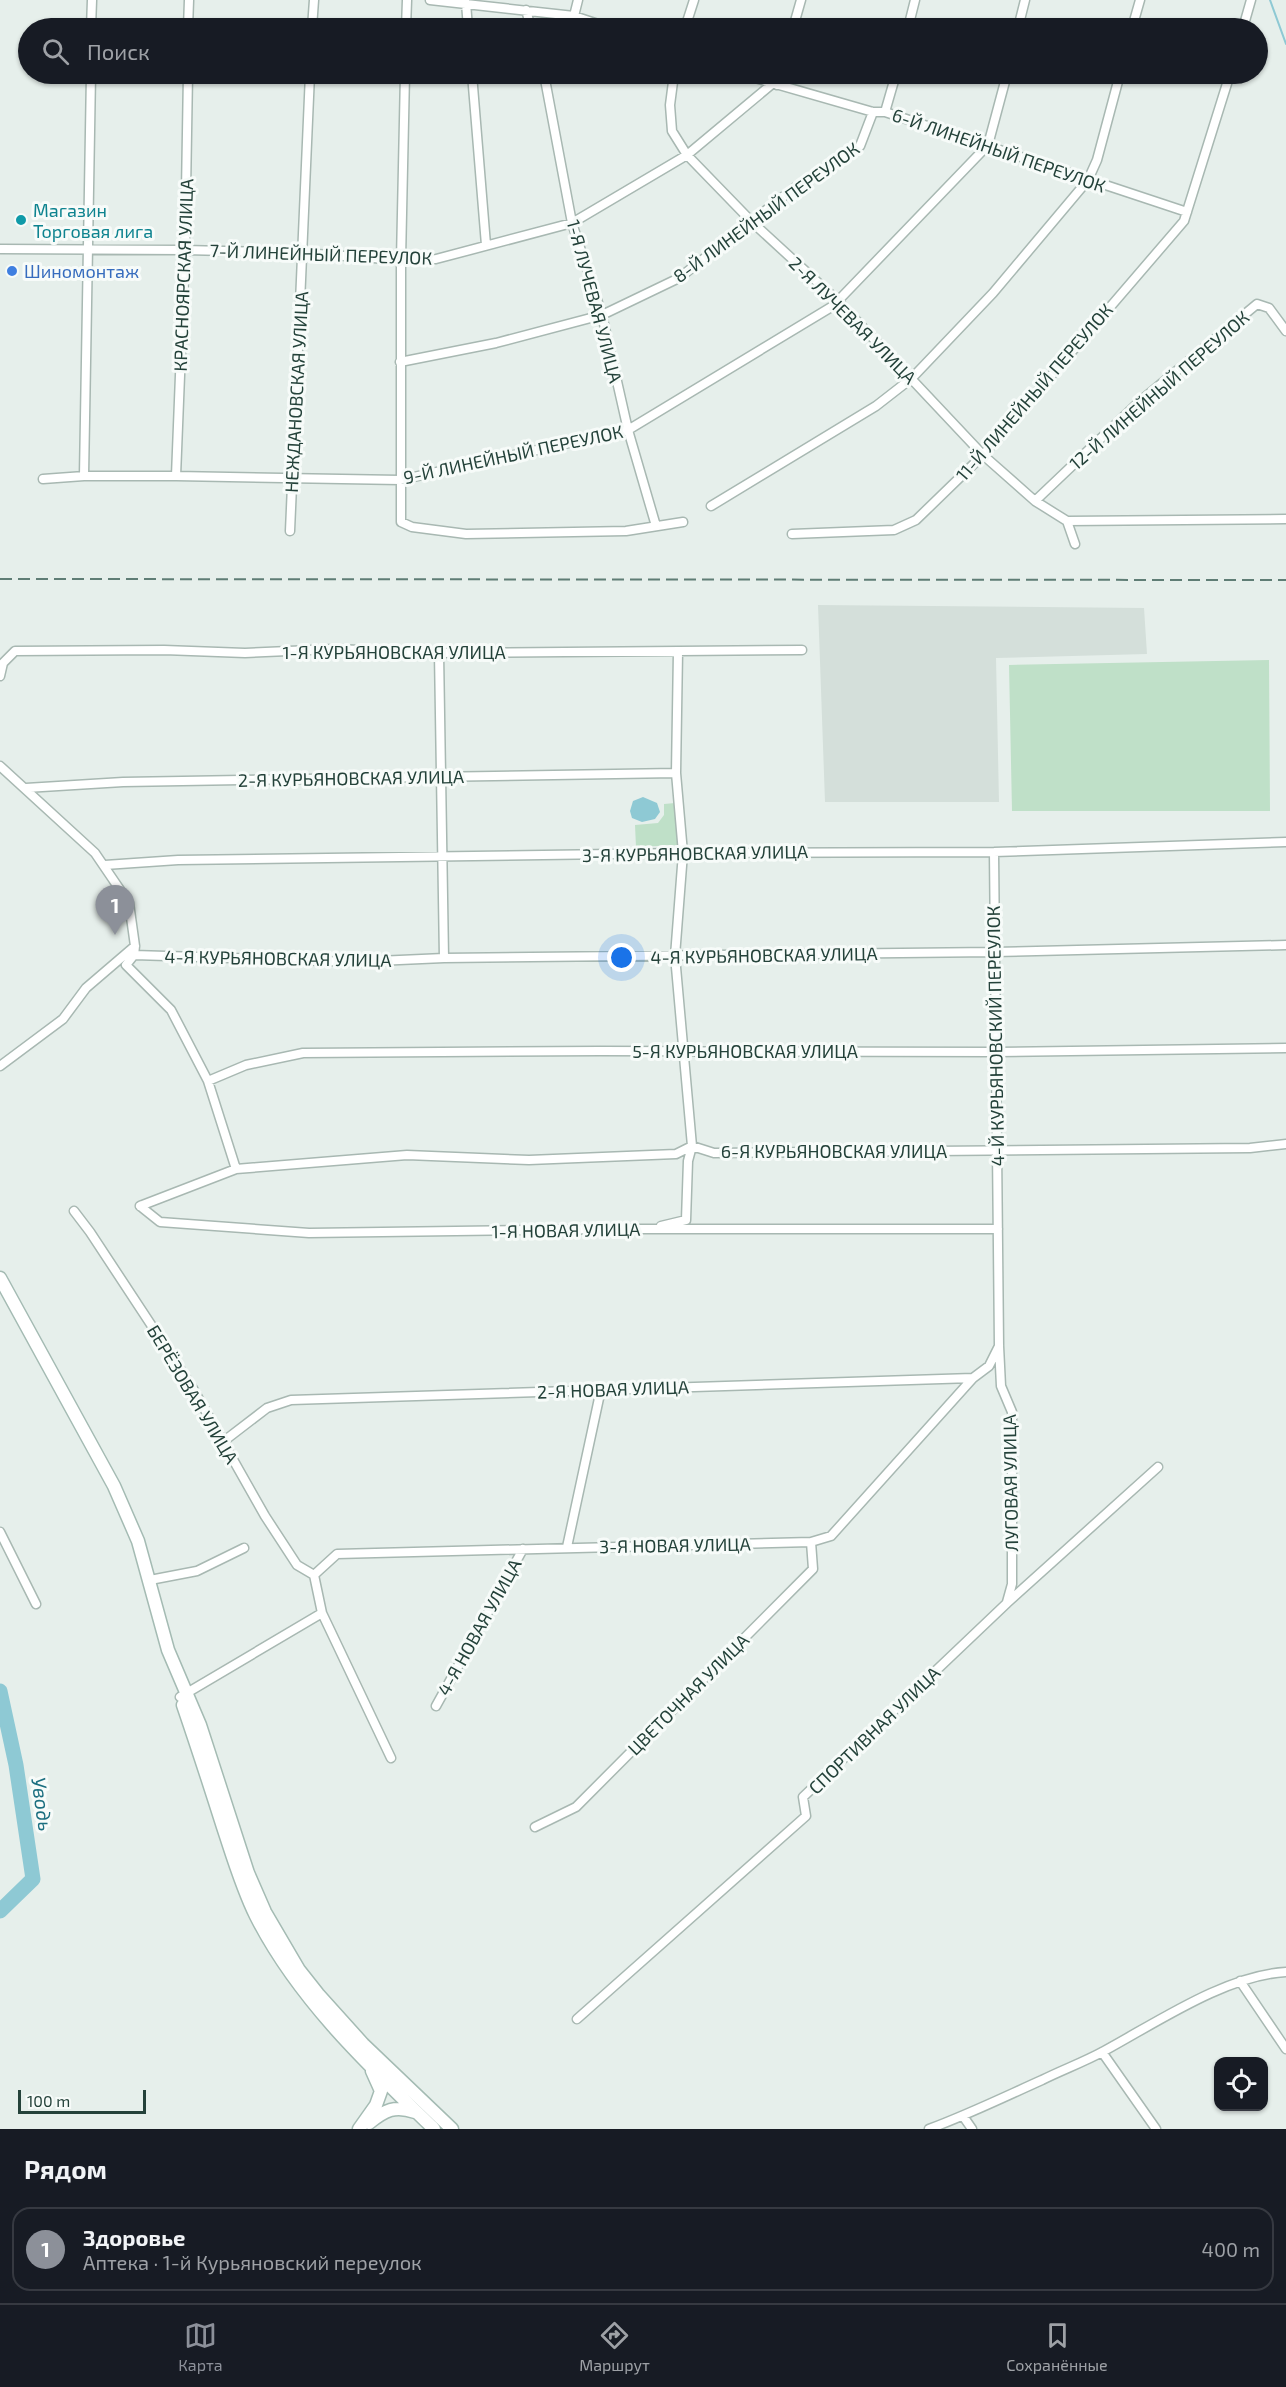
<!DOCTYPE html>
<html lang="ru">
<meta charset="utf-8">
<style>
body{margin:0;font-family:"Exo 2",sans-serif;background:#20242c;color:#f1f3f6}
.controls{position:absolute;right:18px;bottom:18px;display:grid;overflow:hidden;border-radius:12px;box-shadow:0 2px 4px #0004}
.controls button{width:54px;height:54px;display:grid;place-items:center;padding:0;border:0;border-bottom:2px solid #363941;background:#171b24;color:#f1f3f6;font:30px sans-serif}
.scale{position:absolute;left:18px;bottom:15px;width:128px;box-sizing:border-box;padding-left:6px;border:3px solid #24423a;border-top:0;font-size:16px;line-height:21px;white-space:nowrap;color:#24423a;-webkit-text-stroke:4px #f7fbf9;paint-order:stroke}
.you{position:absolute;left:622px;top:958px;width:21px;height:21px;margin:-15px;border:4px solid #fff;border-radius:50%;background:#1a73e8;box-shadow:0 0 0 9px #1a73e833}
.badge{display:grid;place-items:center;width:39px;height:39px;border-radius:50%;background:#8c9099;color:#fff;font-size:20px;font-weight:700}
.pin{position:absolute;translate:-50% -50px;filter:drop-shadow(0 2px 3px #0008)}
.pin::after{content:'';position:absolute;top:32px;width:21px;height:18px;background:inherit;clip-path:polygon(0 0,100% 0,50% 100%)}
.list{margin:0;padding:0;list-style:none}
h2{display:flex;justify-content:space-between;align-items:center;height:78px;margin:0;padding:0 24px;font-size:26px}
h2 small{font-size:20px;font-weight:400;color:#9ea1a6}
.list li{display:grid;grid-template-columns:39px 1fr auto;gap:18px;align-items:center;box-sizing:border-box;height:84px;margin:0 12px 12px;padding:0 12px;border:2px solid #363941;border-radius:18px}
.list b{display:block;font-size:22px;white-space:nowrap}
.list p{margin:0;font-size:20px;white-space:nowrap;color:#9ea1a6}
.list em{font-size:20px;font-style:normal;color:#9ea1a6}
.icon{flex:none;width:33px;height:33px;fill:none;stroke:currentColor;stroke-width:2;stroke-linecap:round;stroke-linejoin:round}
.map{position:relative;flex:none;width:1286px;height:2129px;overflow:hidden}
.search{position:absolute;background:#171b24;box-shadow:0 2px 4px #0004;left:18px;right:18px;top:18px;height:66px;display:flex;align-items:center;gap:15px;box-sizing:border-box;padding:0 21px;border-radius:33px;color:#9ea1a6;font-size:22px}
.sheet{height:174px;background:#171b24}
nav{display:flex;justify-content:space-around;align-items:center;box-sizing:border-box;height:84px;border-top:2px solid #363941;background:#171b24;font-size:16px;color:#9ea1a6}
nav a{display:grid;justify-items:center;gap:3px}
nav .on{color:#8c9099}
.map>svg:first-child{display:block}
.built{fill:#d4dfda}
.green{fill:#bfe0c8}
.water{fill:#8ec9d4}
.lines{fill:none;stroke-linecap:round;stroke-linejoin:round}
.stream{stroke:#8ec9d4;stroke-width:2}
.river{stroke:#8ec9d4;stroke-width:15}
.minor-casing{stroke:#a8b8b2;stroke-width:11}
.secondary-casing{stroke:#a4bbb3;stroke-width:15}
.minor{stroke:#fff;stroke-width:8}
.secondary{stroke:#fff;stroke-width:12}
.rail{stroke:#5f7d75;stroke-width:2;stroke-dasharray:12 6;stroke-linecap:butt}
.culture-dot{fill:#0f9aa8;stroke:#f7fbf9;stroke-width:2}
.shop-dot{fill:#3f7fe0;stroke:#f7fbf9;stroke-width:2}
.labels{text-anchor:middle;dominant-baseline:central;stroke-width:6;stroke-linejoin:round;paint-order:stroke}
.street-label{font-size:18px;fill:#24423a;stroke:#f7fbf9}
.culture-label{font-size:18px;fill:#0d838f;stroke:#f7fbf9;text-anchor:start}
.shop-label{font-size:18px;fill:#366cbe;stroke:#f7fbf9;text-anchor:start}
.water-label{font-size:20px;font-style:italic;fill:#1c6f80;stroke:#f7fbf9}
</style>
<div class="map">
<svg width="1286" height="2129" viewBox="0 0 1286 2129">
<rect width="100%" height="100%" fill="#e6efeb"/>
<!-- built -->
<path class="built" d="M818 605 1144 608 1147 654 996 658 999 802H825Z"/>
<!-- green -->
<path class="green" d="M1269 660 1270 811H1012L1009 665Z
M675 803 678 845 636 847 635 825 658 823 664 815V804Z"/>
<!-- water -->
<path class="water" d="M643 797 657 803 660 812 655 819 642 822 632 818 630 811 633 801Z"/>
<g class="lines">
<!-- stream -->
<path class="stream" d="M1270 0 1286 44"/>
<!-- river -->
<path class="river" d="M0 1691 16 1765 33 1879 0 1911"/>
<!-- minor casing -->
<g class="minor-casing">
<path id="minor" d="M430 0 574 16 610 28
M466 3 468 28
M526 10 531 28
M574 16 578 0
M91 28 92 0
M188 28 189 0
M312 28 314 0
M406 28 407 0
M685 28 694 0
M793 28 801 0
M908 28 915 0
M1018 28 1025 0
M1132 28 1140 0
M1243 28 1251 0
M405 74 401 260V522L412 527 466 534 626 531 683 522
M472 74 486 245
M544 74 572 223 602 315 628 430 656 526
M674 74 670 105 672 131 687 155 752 222 838 301 983 455 1035 501 1067 521 1075 544
M741 74 873 112H885L1187 212
M777 85 781 74
M885 112 896 74
M0 249 185 250 302 253 401 260 436 259 572 223 687 155 772 84
M400 362 496 343 602 315 679 278 793 189 860 146 873 112
M84 476 91 74
M176 476 185 250 188 74
M43 479 84 476H176L400 480 628 430 833 306 988 145 1007 74
M1035 501 1138 403 1257 304 1269 308 1286 331
M711 506 876 406 912 378 993 293 1088 180 1097 160 1120 74
M1067 521 1286 519
M290 531 310 74
M792 534 894 530 916 520 983 455 1184 221 1230 74
M439 653 444 958
M0 676 3 663 15 651 164 650 245 653 334 649 439 653 802 650
M0 766 95 853 129 903 135 946 134 955 126 965 171 1010 208 1081 236 1169
M26 788 123 782 676 773
M994 852 999 1346 1001 1386 1012 1412V1584L1007 1602
M105 865 178 860 683 853 994 852 1286 842
M134 955 355 962 444 958 994 952 1286 945
M0 1066 63 1019 86 988 135 946
M208 1081 246 1065 303 1053 600 1051 997 1052 1286 1048
M140 1206 236 1169 407 1155 529 1160 676 1154 692 1146 714 1153 1250 1148 1286 1144
M140 1206 160 1222 309 1233 612 1229H998
M74 1211 90 1232 192 1387 265 1516 297 1565 314 1575
M661 1226 686 1220 688 1161 692 1146 675 956 683 853 676 773 678 652
M224 1441 267 1408 291 1400 973 1378 989 1366 999 1346
M0 1532 36 1604
M567 1547 601 1389
M314 1575 337 1554 811 1542 831 1536 973 1378
M314 1575 322 1613 391 1758
M150 1580 197 1571 244 1548
M180 1697 322 1613
M436 1706 523 1549
M535 1827 576 1807 813 1569 811 1542
M1240 1981 1286 2049
M577 2019 806 1816 803 1797 1007 1603 1158 1467
M1102 2052 1156 2129
M963 2116 972 2129
M929 2129C967 2115 1004 2097 1042 2080 1062 2070 1084 2062 1104 2051 1156 2023 1226 1975 1286 1972"/>
</g>
<!-- secondary casing -->
<g class="secondary-casing">
<path id="secondary" d="M0 1278 114 1486 138 1541 168 1650 200 1725 248 1873 265 1912 299 1970 318 1994 363 2044 452 2129
M183 1705C197 1746 210 1786 223 1827 233 1857 242 1888 256 1916 298 1999 368 2065 434 2129
M369 2123C385 2110 395 2105 415 2112
M359 2129 376 2105 381 2091 372 2071"/>
</g>
<!-- minor -->
<use href="#minor" class="minor"/>
<!-- secondary -->
<use href="#secondary" class="secondary"/>
<!-- rail -->
<path class="rail" d="M0 579 1286 580"/>
</g>
<!-- markers -->
<circle class="culture-dot" cx="21" cy="220" r="6"/>
<circle class="shop-dot" cx="12" cy="271" r="6"/>
<g class="labels">
<!-- street labels -->
<g class="street-label">
<text transform="translate(999 150) rotate(19)">6-Й ЛИНЕЙНЫЙ ПЕРЕУЛОК</text>
<text transform="translate(766 212) rotate(-36)">8-Й ЛИНЕЙНЫЙ ПЕРЕУЛОК</text>
<text transform="translate(321 254) rotate(2)">7-Й ЛИНЕЙНЫЙ ПЕРЕУЛОК</text>
<text transform="translate(183 275) rotate(-88)">КРАСНОЯРСКАЯ УЛИЦА</text>
<text transform="translate(595 301) rotate(75)">1-Я ЛУЧЕВАЯ УЛИЦА</text>
<text transform="translate(853 320) rotate(45)">2-Я ЛУЧЕВАЯ УЛИЦА</text>
<text transform="translate(1159 390) rotate(-41)">12-Й ЛИНЕЙНЫЙ ПЕРЕУЛОК</text>
<text transform="translate(296 392) rotate(-87)">НЕЖДАНОВСКАЯ УЛИЦА</text>
<text transform="translate(1034 392) rotate(-49)">11-Й ЛИНЕЙНЫЙ ПЕРЕУЛОК</text>
<text transform="translate(513 454) rotate(-12)">9-Й ЛИНЕЙНЫЙ ПЕРЕУЛОК</text>
<text x="394" y="652">1-Я КУРЬЯНОВСКАЯ УЛИЦА</text>
<text transform="translate(351 778) rotate(-1)">2-Я КУРЬЯНОВСКАЯ УЛИЦА</text>
<text transform="translate(695 853) rotate(-1)">3-Я КУРЬЯНОВСКАЯ УЛИЦА</text>
<text transform="translate(764 955) rotate(-1)">4-Я КУРЬЯНОВСКАЯ УЛИЦА</text>
<text transform="translate(278 958) rotate(1)">4-Я КУРЬЯНОВСКАЯ УЛИЦА</text>
<text transform="translate(995 1036) rotate(-91)">4-Й КУРЬЯНОВСКИЙ ПЕРЕУЛОК</text>
<text x="745" y="1051">5-Я КУРЬЯНОВСКАЯ УЛИЦА</text>
<text x="834" y="1151">6-Я КУРЬЯНОВСКАЯ УЛИЦА</text>
<text transform="translate(566 1230) rotate(-1)">1-Я НОВАЯ УЛИЦА</text>
<text transform="translate(613 1389) rotate(-2)">2-Я НОВАЯ УЛИЦА</text>
<text transform="translate(193 1394) rotate(59)">БЕРЁЗОВАЯ УЛИЦА</text>
<text transform="translate(1010 1483) rotate(-91)">ЛУГОВАЯ УЛИЦА</text>
<text transform="translate(675 1545) rotate(-1)">3-Я НОВАЯ УЛИЦА</text>
<text transform="translate(479 1627) rotate(-61)">4-Я НОВАЯ УЛИЦА</text>
<text transform="translate(688 1694) rotate(-45)">ЦВЕТОЧНАЯ УЛИЦА</text>
<text transform="translate(874 1730) rotate(-44)">СПОРТИВНАЯ УЛИЦА</text>
</g>
<!-- culture labels -->
<g class="culture-label">
<text x="33" y="210">Магазин<tspan x="33" dy="21">Торговая лига</tspan></text>
</g>
<!-- shop labels -->
<g class="shop-label">
<text x="24" y="271">Шиномонтаж</text>
</g>
<!-- water labels -->
<g class="water-label">
<text transform="translate(43 1804) rotate(82)">Уводь</text>
</g>
</g>
</svg>
<div class="controls">
<button><svg class="icon" aria-label="locate" viewBox="0 0 24 24"><circle cx="12" cy="12" r="6"/><path d="M12 2v4M12 18v4M2 12h4M18 12h4"/></svg></button>
</div>
<div class="scale">100 m</div>
<div class="you"></div>
<div class="pin badge" style="left:115px;top:935px">1</div>
<div class="search"><svg class="icon" aria-label="search" viewBox="0 0 24 24"><circle cx="10" cy="10" r="6"/><path d="M15 15l6 6"/></svg>Поиск</div>
</div>
<section class="sheet">
<h2>Рядом<small></small></h2>
<ul class="list">
<li><span class="badge">1</span><div><b>Здоровье</b><p>Аптека · 1-й Курьяновский переулок</p></div><em>400 m</em></li>
</ul>
</section>
<nav>
<a class="on"><svg class="icon" aria-label="map" viewBox="0 0 24 24"><path d="M3 6l6-2 6 2 6-2v14l-6 2-6-2-6 2zM9 4v14M15 6v14"/></svg>Карта</a>
<a><svg class="icon" aria-label="directions" viewBox="0 0 24 24"><path d="M12 3l9 9-9 9-9-9zM9 14v-3h6M13 9l2 2-2 2"/></svg>Маршрут</a>
<a><svg class="icon" aria-label="saved" viewBox="0 0 24 24"><path d="M7 4h10v16l-5-4-5 4z"/></svg>Сохранённые</a>
</nav>
